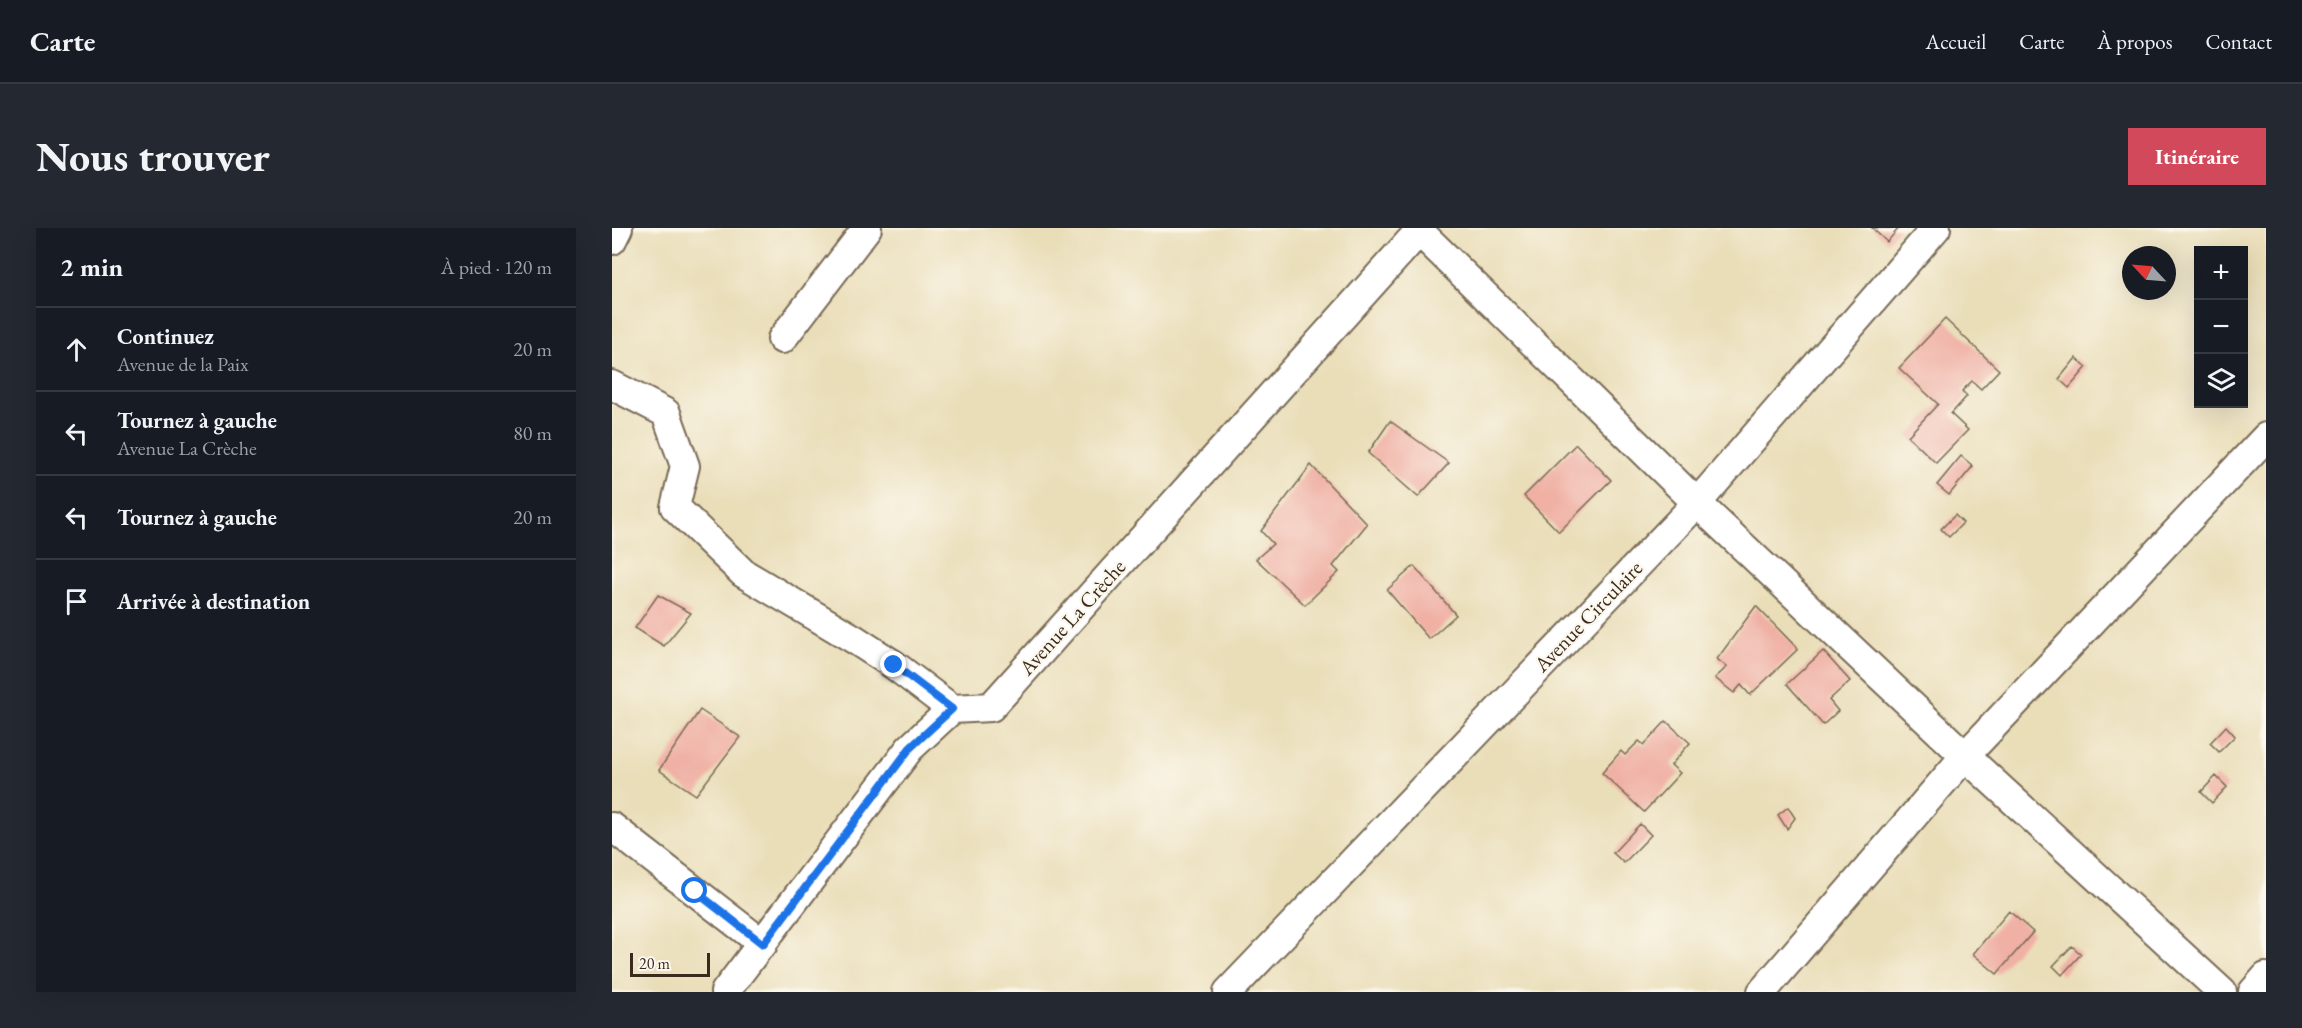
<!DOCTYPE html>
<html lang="fr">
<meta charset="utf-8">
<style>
body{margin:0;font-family:"EB Garamond",serif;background:#242831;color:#f1f3f6}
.controls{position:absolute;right:18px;top:18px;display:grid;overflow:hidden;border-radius:0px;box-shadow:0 6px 24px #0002}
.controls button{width:54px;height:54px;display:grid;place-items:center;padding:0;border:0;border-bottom:2px solid #363941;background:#171b24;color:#f1f3f6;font:30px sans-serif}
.compass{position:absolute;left:1510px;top:18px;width:54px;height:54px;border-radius:50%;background:#171b24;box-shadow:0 6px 24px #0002;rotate:296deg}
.scale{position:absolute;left:18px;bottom:15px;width:80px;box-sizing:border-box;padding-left:6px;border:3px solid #3b2a1e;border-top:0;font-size:16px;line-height:21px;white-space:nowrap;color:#3b2a1e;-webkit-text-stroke:4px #fbf7ec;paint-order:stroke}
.stop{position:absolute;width:18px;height:18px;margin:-14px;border:4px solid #1a73e8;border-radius:50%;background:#fff}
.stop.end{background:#1a73e8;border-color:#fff;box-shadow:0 2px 6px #0008}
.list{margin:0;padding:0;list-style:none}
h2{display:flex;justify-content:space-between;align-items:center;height:78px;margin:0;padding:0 24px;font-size:26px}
h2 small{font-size:20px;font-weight:400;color:#9ea1a6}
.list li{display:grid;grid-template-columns:39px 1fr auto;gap:18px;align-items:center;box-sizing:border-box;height:84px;padding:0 24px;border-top:2px solid #363941}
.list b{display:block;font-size:22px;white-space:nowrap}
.list p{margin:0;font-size:20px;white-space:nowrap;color:#9ea1a6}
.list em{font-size:20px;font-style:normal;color:#9ea1a6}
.icon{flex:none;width:33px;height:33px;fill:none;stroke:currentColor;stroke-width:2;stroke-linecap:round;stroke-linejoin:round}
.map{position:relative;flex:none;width:1654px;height:764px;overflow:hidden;border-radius:0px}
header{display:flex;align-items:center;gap:36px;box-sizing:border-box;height:84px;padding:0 30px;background:#171b24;border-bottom:2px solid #363941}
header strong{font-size:28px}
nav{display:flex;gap:33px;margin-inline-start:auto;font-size:21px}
.intro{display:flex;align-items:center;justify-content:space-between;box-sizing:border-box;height:144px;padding:0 36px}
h1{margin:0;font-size:42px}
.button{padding:15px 27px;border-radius:0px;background:#d1495b;color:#fff;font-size:21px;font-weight:700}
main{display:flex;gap:36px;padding:0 36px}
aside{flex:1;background:#171b24;border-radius:0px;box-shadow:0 6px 24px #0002}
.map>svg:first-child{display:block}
.building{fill:#f0b0a4}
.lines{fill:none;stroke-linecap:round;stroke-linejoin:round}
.street-casing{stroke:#786954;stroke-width:32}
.street{stroke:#fff;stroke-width:28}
.route{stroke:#1a73e8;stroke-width:8}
.labels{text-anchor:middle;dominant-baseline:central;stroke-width:4.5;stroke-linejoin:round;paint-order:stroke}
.street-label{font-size:21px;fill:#3b2a1e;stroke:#fbf7ec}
</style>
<header>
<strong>Carte</strong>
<nav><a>Accueil</a><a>Carte</a><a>À propos</a><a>Contact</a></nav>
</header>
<div class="intro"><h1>Nous trouver</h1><a class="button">Itinéraire</a></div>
<main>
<aside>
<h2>2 min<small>À pied · 120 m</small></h2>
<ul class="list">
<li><svg class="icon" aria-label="ahead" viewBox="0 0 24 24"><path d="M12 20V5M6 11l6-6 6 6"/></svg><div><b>Continuez</b><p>Avenue de la Paix</p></div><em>20 m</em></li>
<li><svg class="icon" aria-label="left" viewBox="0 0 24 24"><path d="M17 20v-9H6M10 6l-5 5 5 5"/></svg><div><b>Tournez à gauche</b><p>Avenue La Crèche</p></div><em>80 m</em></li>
<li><svg class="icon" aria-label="left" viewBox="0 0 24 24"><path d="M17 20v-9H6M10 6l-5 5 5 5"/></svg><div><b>Tournez à gauche</b></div><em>20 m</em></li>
<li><svg class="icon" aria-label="arrive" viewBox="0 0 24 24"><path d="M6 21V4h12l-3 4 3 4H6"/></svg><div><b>Arrivée à destination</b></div></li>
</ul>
</aside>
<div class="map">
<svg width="1654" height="764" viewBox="0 0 1654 764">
<rect width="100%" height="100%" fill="#fbf7ec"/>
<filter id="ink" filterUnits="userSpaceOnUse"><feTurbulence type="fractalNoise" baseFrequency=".0167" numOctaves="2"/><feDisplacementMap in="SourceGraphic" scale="12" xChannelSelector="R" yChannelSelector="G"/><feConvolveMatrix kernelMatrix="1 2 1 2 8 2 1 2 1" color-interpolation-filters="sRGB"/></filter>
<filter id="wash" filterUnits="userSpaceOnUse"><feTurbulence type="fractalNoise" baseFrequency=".008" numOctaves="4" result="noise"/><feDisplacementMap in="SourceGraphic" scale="24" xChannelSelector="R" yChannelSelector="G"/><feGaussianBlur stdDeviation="1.35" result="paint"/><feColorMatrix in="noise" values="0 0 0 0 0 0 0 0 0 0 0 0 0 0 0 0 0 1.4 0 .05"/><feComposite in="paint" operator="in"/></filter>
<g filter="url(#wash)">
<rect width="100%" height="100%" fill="#eadeb9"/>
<g id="blocks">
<!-- building -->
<path class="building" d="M1260 0H1287L1275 14Z
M1333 91 1387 142 1369 161 1360 153 1350 163 1355 168 1339 186 1356 202 1324 235 1296 208 1326 176 1287 140Z
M1464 130 1475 139 1457 160 1447 151Z
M778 193 837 235 806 269 756 225Z
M964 216 999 252 947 304 912 268Z
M1349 228 1361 238 1337 267 1325 257Z
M699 237 755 296 721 338 727 344 693 377 644 331 661 316 649 303Z
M1343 287 1351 295 1337 309 1329 301Z
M802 338 844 387 817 411 775 362Z
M46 367 79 385 52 418 23 400Z
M1144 378 1186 421 1138 467 1129 457 1122 465 1103 450 1115 439 1105 431Z
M1211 423 1238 453 1217 472 1226 483 1211 497 1175 456Z
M88 482 128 509 84 567 47 542Z
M1054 493 1078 515 1059 537 1068 545 1032 584 990 545 1009 523 1013 527 1027 513 1032 517Z
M1614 498 1623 508 1607 524 1598 515Z
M1604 548 1615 559 1600 575 1589 564Z
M1176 579 1183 590 1175 601 1166 587Z
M1028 596 1039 607 1012 635 1001 625Z
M1397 683 1421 704 1385 746 1361 726Z
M1460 718 1469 726 1450 747 1441 738Z"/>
</g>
</g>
<g filter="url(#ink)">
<use href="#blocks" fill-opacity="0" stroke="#786954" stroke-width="1.5"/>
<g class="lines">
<!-- street casing -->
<g class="street-casing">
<path id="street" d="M807 3 1085 275 1353 528 1610 764
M0 12 6 0
M170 111 255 0
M0 157 54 185 73 238 63 279 131 345 242 411 282 437 340 481
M0 599 151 716
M113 764 298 520 340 481 379 479 810 0
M616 764 1085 275 1324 0
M1150 764 1353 528 1654 209
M1641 764 1654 749"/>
</g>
<!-- street -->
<use href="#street" class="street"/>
</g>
</g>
<g class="lines" filter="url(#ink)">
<!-- route -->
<path class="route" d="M83 663 151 716 298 520 340 481 282 437"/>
</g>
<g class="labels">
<!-- street labels -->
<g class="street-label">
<text transform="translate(976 388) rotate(-46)">Avenue Circulaire</text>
<text transform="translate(460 389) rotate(-48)">Avenue La Crèche</text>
</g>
</g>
</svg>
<div class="controls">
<button>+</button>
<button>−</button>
<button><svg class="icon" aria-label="layers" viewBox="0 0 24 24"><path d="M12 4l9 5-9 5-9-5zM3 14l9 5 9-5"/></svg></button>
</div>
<svg class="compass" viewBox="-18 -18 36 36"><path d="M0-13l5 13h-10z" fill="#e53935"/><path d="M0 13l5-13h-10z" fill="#9ea1a6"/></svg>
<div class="scale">20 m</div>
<div class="stop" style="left:83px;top:663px"></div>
<div class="stop end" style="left:282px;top:437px"></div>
</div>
</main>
